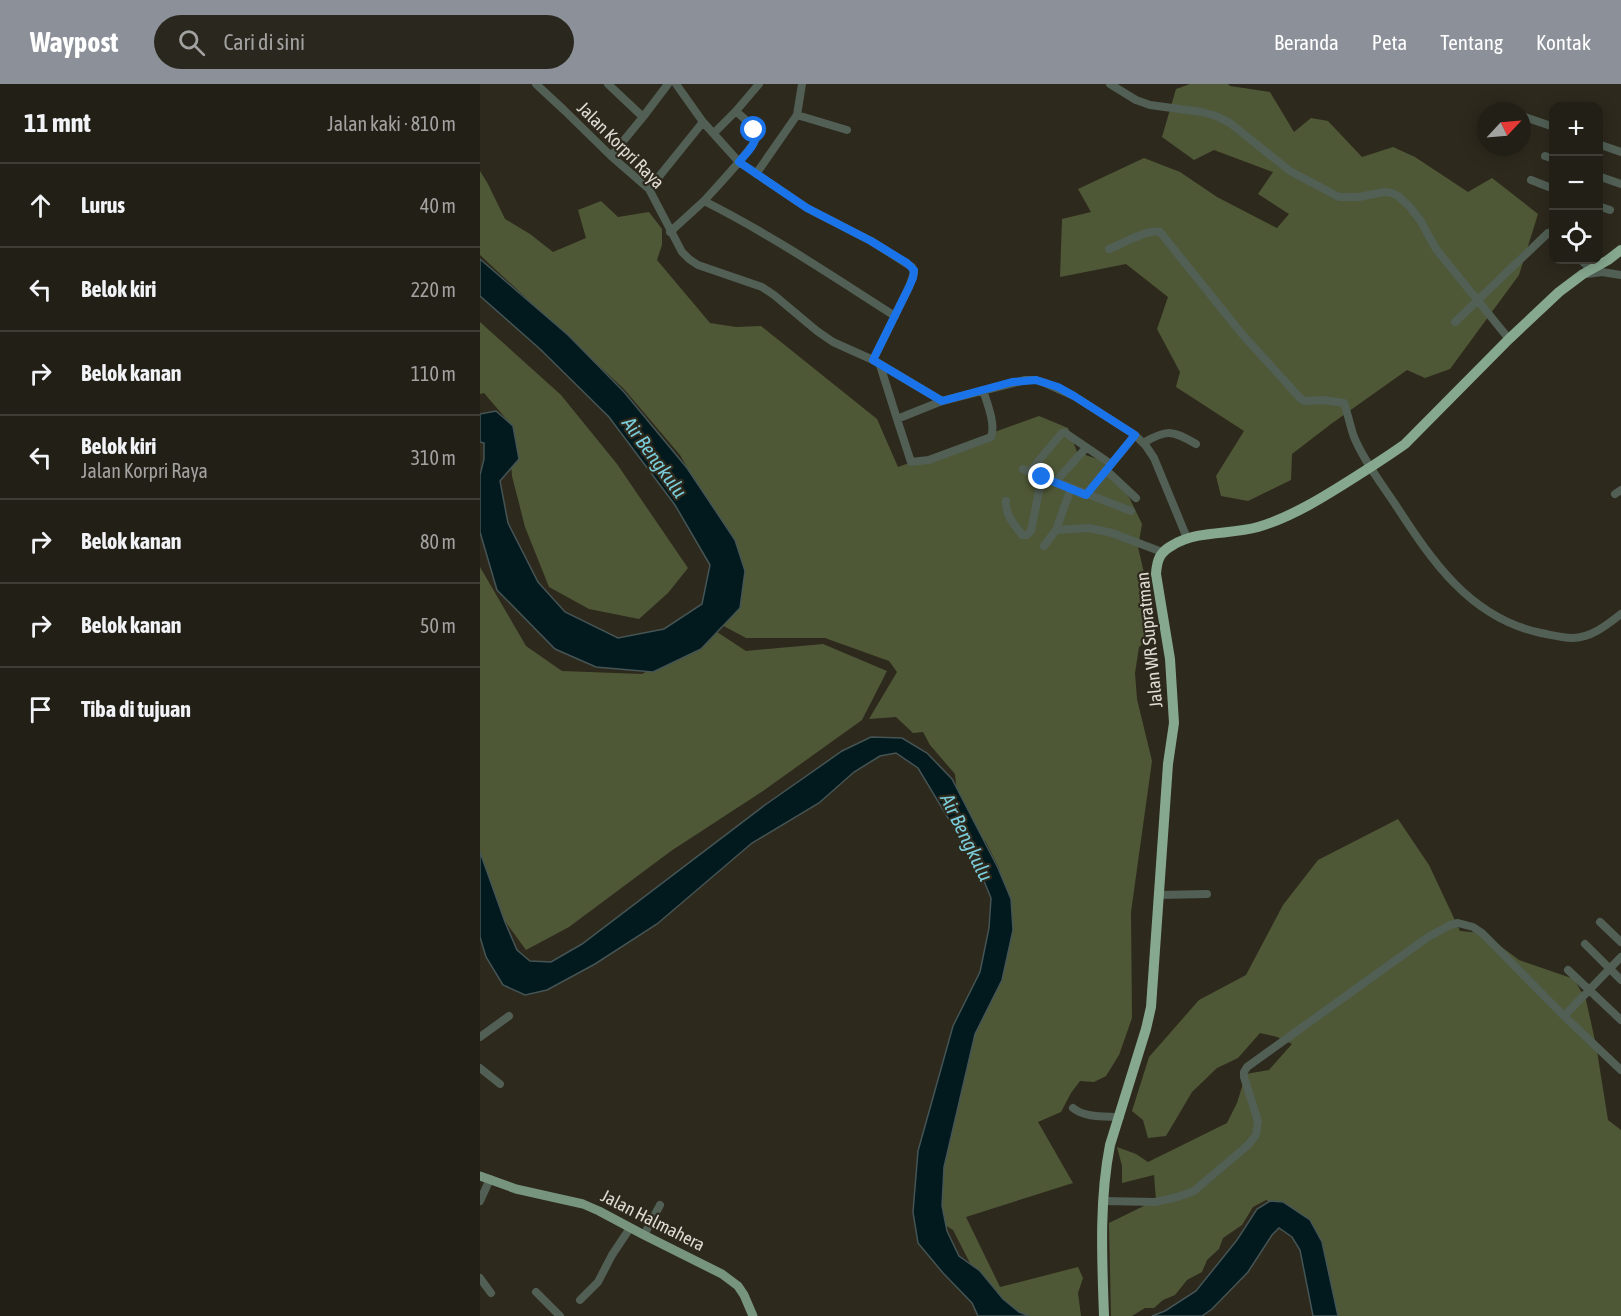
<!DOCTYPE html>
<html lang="id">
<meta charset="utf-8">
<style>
body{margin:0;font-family:"Asap Condensed",sans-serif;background:#2a271f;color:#f1f3f6}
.controls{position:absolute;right:18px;top:18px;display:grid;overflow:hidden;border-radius:12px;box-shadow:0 3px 15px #0003}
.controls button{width:54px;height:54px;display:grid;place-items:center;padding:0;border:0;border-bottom:2px solid #3f3d35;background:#221f16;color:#f1f3f6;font:30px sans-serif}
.compass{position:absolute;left:997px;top:18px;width:54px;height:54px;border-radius:50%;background:#221f16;box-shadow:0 3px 15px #0003;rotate:64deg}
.stop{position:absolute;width:18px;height:18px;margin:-14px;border:4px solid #1a73e8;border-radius:50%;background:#fff}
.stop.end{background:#1a73e8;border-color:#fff;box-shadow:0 2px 6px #0008}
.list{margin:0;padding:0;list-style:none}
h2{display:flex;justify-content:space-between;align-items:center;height:78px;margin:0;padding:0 24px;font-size:26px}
h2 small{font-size:20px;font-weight:400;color:#a2a2a1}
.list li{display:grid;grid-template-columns:39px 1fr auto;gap:18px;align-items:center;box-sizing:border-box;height:84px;padding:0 24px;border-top:2px solid #3f3d35}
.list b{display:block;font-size:22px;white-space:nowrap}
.list p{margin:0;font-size:20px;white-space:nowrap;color:#a2a2a1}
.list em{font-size:20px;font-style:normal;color:#a2a2a1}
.icon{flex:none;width:33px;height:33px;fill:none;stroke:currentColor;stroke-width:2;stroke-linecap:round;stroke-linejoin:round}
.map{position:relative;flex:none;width:1141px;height:1232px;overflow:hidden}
header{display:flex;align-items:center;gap:36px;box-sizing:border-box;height:84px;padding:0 30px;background:#8c9099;color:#fff}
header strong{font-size:28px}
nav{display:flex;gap:33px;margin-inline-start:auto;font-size:21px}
.search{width:420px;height:54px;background:#2a271f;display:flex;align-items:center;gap:15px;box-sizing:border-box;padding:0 21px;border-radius:33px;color:#a2a2a1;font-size:22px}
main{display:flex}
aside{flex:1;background:#221f16}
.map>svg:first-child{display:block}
.forest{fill:#4f5836}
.water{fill:#02191d;stroke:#455454;stroke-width:1.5}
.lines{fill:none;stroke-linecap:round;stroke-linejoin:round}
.minor{stroke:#515f55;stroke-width:8}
.major{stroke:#77947f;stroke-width:9}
.highway{stroke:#86a88f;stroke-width:10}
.route{stroke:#1a73e8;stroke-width:8}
.labels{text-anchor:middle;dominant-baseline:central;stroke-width:4.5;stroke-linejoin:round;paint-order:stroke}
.street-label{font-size:18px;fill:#e0dcd5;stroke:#2e291d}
.water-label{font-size:20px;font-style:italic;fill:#7acddb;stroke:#2e291d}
</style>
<header>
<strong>Waypost</strong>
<div class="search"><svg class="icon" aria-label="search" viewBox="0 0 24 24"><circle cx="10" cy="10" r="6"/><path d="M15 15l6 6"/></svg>Cari di sini</div>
<nav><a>Beranda</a><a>Peta</a><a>Tentang</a><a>Kontak</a></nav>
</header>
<main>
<aside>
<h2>11 mnt<small>Jalan kaki · 810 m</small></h2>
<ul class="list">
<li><svg class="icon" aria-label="ahead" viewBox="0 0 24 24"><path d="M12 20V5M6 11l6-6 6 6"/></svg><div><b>Lurus</b></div><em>40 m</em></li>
<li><svg class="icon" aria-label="left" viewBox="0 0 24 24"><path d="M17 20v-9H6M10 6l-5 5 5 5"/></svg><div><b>Belok kiri</b></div><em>220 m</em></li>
<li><svg class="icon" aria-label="right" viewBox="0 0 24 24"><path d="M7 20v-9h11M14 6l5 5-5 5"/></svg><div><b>Belok kanan</b></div><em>110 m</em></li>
<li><svg class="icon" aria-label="left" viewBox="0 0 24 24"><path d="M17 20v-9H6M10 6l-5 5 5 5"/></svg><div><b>Belok kiri</b><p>Jalan Korpri Raya</p></div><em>310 m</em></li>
<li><svg class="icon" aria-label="right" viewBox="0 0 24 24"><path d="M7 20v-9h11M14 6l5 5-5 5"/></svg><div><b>Belok kanan</b></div><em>80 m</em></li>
<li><svg class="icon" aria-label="right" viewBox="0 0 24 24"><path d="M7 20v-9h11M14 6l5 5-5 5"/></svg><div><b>Belok kanan</b></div><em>50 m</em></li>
<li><svg class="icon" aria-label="arrive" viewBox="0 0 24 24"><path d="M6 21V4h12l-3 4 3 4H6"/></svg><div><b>Tiba di tujuan</b></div></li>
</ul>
</aside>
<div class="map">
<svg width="1141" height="1232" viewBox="0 0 1141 1232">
<rect width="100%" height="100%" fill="#2e291d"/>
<!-- forest -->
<path class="forest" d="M710 0H748L750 2 790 8 814 48 831 34 848 37 882 73 913 63 935 73 988 108 1012 94 1058 130 1039 191 970 285 945 294 927 286 851 340 812 370 811 396 768 417 741 412 736 392 764 347 696 303 700 288 677 245 688 213 646 180 580 193 582 135 611 128 598 105 664 74 700 88 737 113 797 144 809 130 778 110 793 88 734 66 714 76 682 53 696 5Z
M0 87 8 100 25 135 50 150 73 168 106 154 98 126 121 117 138 133 169 128 182 145V161L177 176 230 239 256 243 281 242 397 335 418 383 559 332 588 344 597 368 626 378 650 415 662 440 658 463 675 537 673 550 659 563 655 589 657 615 672 677 651 828 652 934 639 971 626 992 614 998 600 997 591 1009 581 1028 558 1038 593 1099 486 1133 520 1203 598 1183 603 1194 598 1209 601 1232H534L492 1183 473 1146 455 1135V1106L523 804 519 784 506 758 479 730 475 690 450 661 443 648 433 649 416 633 389 635 417 588 409 577 345 554H266L238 539 251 461 200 371 144 305 0 171Z
M0 238 81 311 137 380 208 484 188 509 159 535 109 525 69 503 45 443 32 392 28 337 4 309 0 310Z
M0 483 46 562 82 587 162 590 237 548 266 567 343 560 407 587 382 636 283 707 191 767 89 843 46 866 19 829 0 781Z
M918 735 949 781 980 847 1003 849 1039 876 1094 895 1106 916 1116 961 1128 1036 1141 1046V1232H848L846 1201 849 1188 836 1151 803 1124 786 1116 773 1123 762 1141 743 1154 739 1165 727 1176 722 1188 707 1196 695 1211 683 1216 674 1224H665L652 1232H631L629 1139 676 1116 674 1091 642 1099V1082L637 1063 656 1070 668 1078 747 1039 757 1019 766 990 789 986 812 960 797 953 780 949 758 974 737 984 712 1008 686 1052 668 1054 663 1036 652 1027 669 973 719 916 766 891 803 821 838 776Z"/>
<!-- water -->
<path class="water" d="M0 175 88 251 144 308 207 384 255 456 265 487 260 524 221 565 173 588 116 583 75 565 17 506 0 448V391L4 375V359L0 358V330L16 327 33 342 39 375 20 397 28 439 58 498 85 528 138 554 184 545 222 520 230 481 195 421 129 333 60 265 0 212Z
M391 653 422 654 447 669 472 695 518 784 531 815 533 846 522 896 495 950 464 1083 462 1122 467 1147 479 1172 500 1187 523 1215 539 1228 549 1232H498L492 1219 463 1189 438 1159 433 1128 438 1067 473 942 500 888 509 844 511 814 500 787 438 684 416 669 400 672 374 688 339 719 272 759 177 840 115 880 67 906 45 911 23 901 6 873 0 853V768L25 838 37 866 50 877 71 878 102 860 285 721 362 667Z
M790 1117 803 1118 830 1136 842 1158 858 1232H833L820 1166 812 1153 799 1144 792 1151 768 1188 732 1225 722 1232H672L685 1227 716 1207 757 1156 777 1125Z"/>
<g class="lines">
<!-- minor -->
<path class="minor" d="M56 0 84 26 131 72 169 105 202 168 209 175 218 181 282 203 294 211 337 247 353 258 393 276 462 317 545 296H556L565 299 594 312 655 351 666 362 674 374 707 454
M128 0 163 33 131 72
M196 0 223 38 259 78 327 124 391 157 432 183 434 189 429 203 393 276
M630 0 656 16 670 21 722 28 736 32 750 39 810 87 859 113H879L904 108 912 109 918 112 929 122 940 136 956 165 1029 255
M317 31 367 46
M1042 32 1074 43
M163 33 188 0
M234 49 256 27 279 0
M1118 60 1141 68
M1065 72 1074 75
M276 90 317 31 322 0
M1118 92 1141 100
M1051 96 1074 105
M169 105 223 38
M224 117C232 108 277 60 277 52 276 43 262 33 256 27
M1118 122 1130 126
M190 148 224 117C290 150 352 192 415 232
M629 165C642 160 667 145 680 148L762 250 820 314 824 317 843 316 864 319C868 330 870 342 874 353 884 377 901 399 915 420 952 477 990 534 1061 549 1071 551 1082 554 1092 554 1111 554 1127 541 1141 530
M1101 176 1112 186
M1107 190 1122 188 1141 191
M975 238 1068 149 1071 148 1074 149
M400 281 417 335 462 317
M417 335 431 378 449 376 511 353C516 340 507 319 503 306
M663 359C687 345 692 346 716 360
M543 385 651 427
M626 386 656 414
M550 387 581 350 584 348 631 380
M576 397 606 364
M1135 410 1141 406
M606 411 655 351
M526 417C525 431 534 440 542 451H547L551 447 562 392
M576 446 609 444 632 449 682 468
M564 462 576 446 591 404
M678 811 727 810
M1120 838 1141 858
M1105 860 1141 896
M1088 886 1141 936
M1084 932 1141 873
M0 953 29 932
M0 984 20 1000
M593 1024C605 1034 625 1032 640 1033
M0 1117 10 1095
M624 1117 675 1118 698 1113 714 1107 768 1061 776 1051 778 1037 764 993V988L767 983 948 853 970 841 978 839 993 843 1002 849 1084 932 1141 986
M164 1151 180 1121
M0 1194 11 1209
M56 1208 80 1232
M100 1216 118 1198 132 1171 150 1144"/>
<!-- major -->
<path class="major" d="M0 1092 36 1105 103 1120 119 1127 164 1151 242 1190 258 1202 264 1211 273 1232"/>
<!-- highway -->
<path class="highway" d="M624 1232C622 1175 619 1117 630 1061L666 945 671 923 688 680 694 639 690 575 676 490C677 475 680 468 693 461 718 446 750 451 778 443 815 432 850 409 883 388 897 379 911 370 925 360L1029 255 1079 208 1103 190 1128 176 1141 166"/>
</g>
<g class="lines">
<!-- route -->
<path class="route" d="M274 46C280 58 266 69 259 78L327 124 391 157 427 179 434 186 433 194 429 203 393 276 462 317 532 298 556 296 578 303 594 312 655 351 606 411 562 393"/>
</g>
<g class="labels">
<!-- street labels -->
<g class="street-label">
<text transform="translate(141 61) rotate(45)">Jalan Korpri Raya</text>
<text transform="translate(669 556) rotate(-96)">Jalan WR Supratman</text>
<text transform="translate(173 1136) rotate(27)">Jalan Halmahera</text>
</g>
<!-- water labels -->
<g class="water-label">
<text transform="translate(175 373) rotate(54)">Air Bengkulu</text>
<text transform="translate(487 753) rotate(64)">Air Bengkulu</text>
</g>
</g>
</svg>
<div class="controls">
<button>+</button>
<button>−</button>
<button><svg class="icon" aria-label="locate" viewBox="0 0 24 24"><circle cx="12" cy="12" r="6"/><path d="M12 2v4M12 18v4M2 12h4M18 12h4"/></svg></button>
</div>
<svg class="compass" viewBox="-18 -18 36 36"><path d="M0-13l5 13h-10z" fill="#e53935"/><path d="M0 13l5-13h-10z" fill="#a2a2a1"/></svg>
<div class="stop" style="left:274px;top:46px"></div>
<div class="stop end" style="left:562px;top:393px"></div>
</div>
</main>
